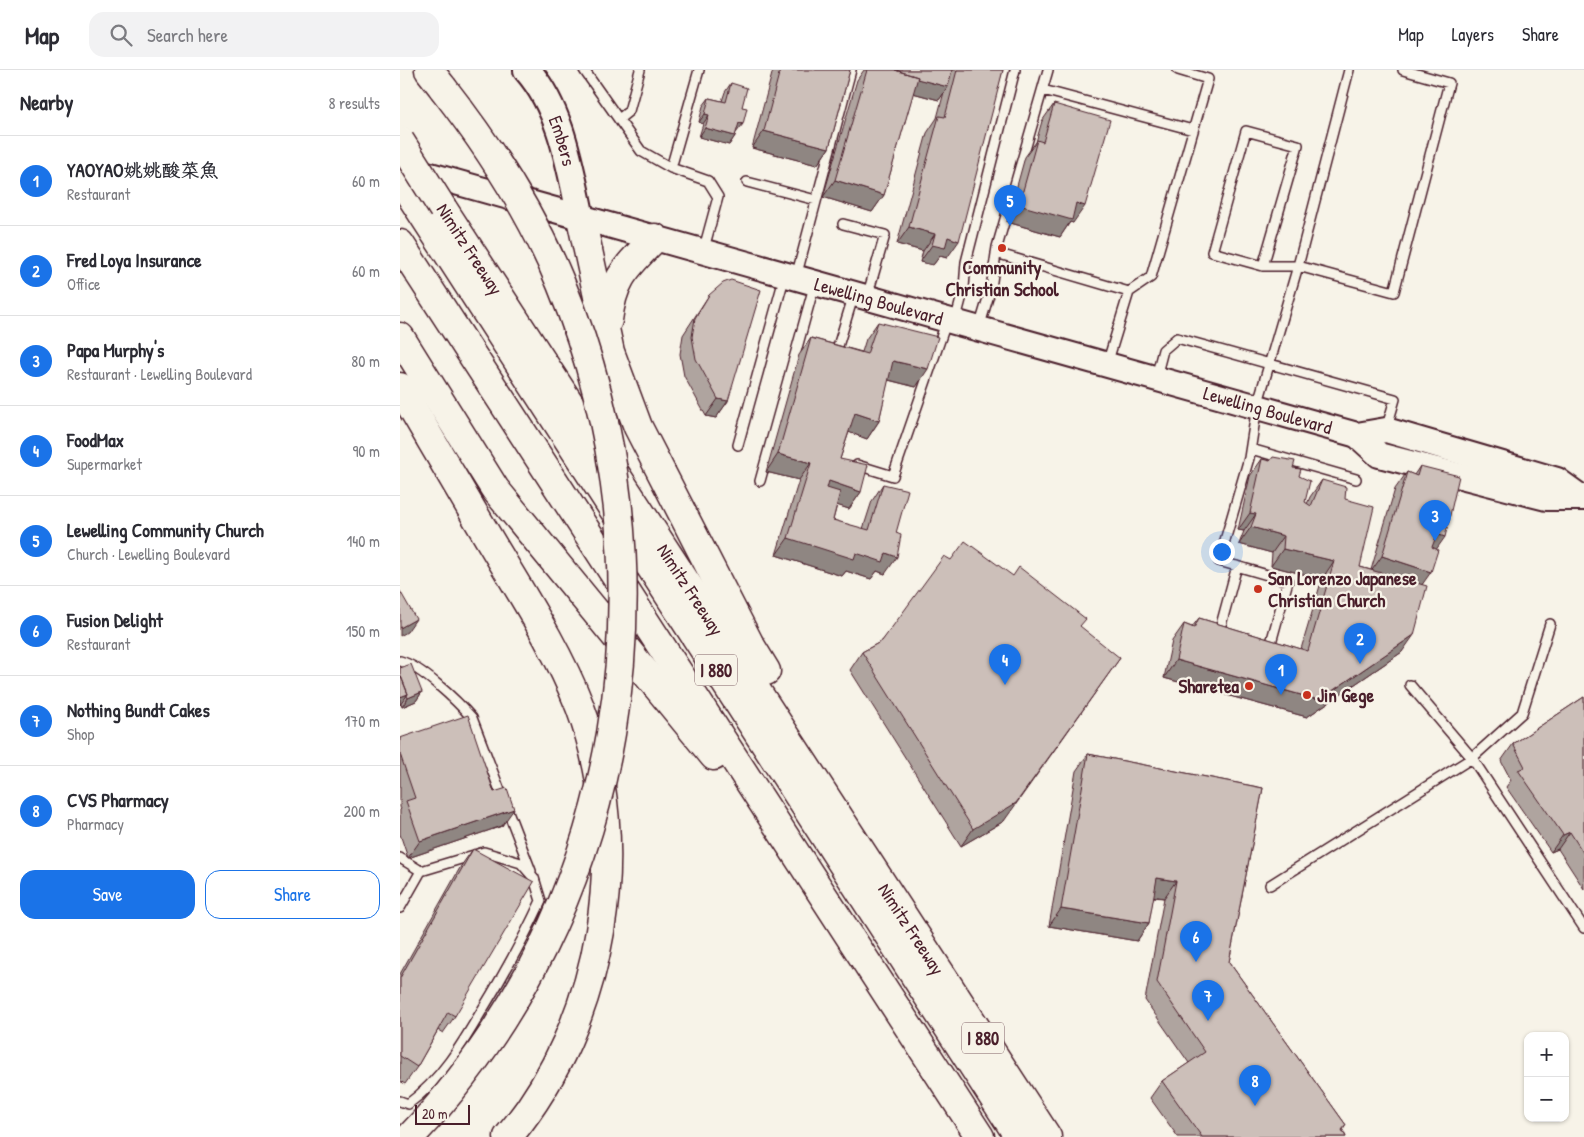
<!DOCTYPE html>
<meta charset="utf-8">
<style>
body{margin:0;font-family:"Patrick Hand","LXGW WenKai TC",sans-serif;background:#f2f2f3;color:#2b2b33}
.controls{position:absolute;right:15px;bottom:15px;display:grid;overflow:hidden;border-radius:10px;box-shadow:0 1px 4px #0004}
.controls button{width:45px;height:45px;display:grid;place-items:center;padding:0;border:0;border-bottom:1px solid #e1e1e2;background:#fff;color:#2b2b33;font:25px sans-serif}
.scale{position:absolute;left:15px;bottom:12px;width:55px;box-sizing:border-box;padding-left:5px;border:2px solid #4a1f2b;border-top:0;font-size:14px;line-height:18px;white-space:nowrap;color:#4a1f2b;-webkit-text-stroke:4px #f7f3e8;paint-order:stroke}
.you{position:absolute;left:821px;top:481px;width:18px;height:18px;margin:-12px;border:4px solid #fff;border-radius:50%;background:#1a73e8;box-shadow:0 0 0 8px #1a73e833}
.badge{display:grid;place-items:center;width:32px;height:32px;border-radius:50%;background:#1a73e8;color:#fff;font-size:16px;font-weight:700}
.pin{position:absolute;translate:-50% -41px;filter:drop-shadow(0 1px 2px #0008)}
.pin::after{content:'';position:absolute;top:26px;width:18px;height:15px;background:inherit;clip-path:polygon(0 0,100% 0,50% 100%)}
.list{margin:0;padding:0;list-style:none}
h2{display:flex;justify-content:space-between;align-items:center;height:65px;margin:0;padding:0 20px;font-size:21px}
h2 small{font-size:16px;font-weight:400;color:#7c7c81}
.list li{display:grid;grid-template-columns:32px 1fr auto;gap:15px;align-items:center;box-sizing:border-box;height:90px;padding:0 20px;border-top:1px solid #e1e1e2}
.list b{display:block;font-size:19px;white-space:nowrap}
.list p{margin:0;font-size:16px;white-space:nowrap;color:#7c7c81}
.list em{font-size:16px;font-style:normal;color:#7c7c81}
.actions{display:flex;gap:10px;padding:15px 20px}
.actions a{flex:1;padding:11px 0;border:1px solid #1a73e8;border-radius:15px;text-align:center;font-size:18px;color:#1a73e8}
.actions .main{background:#1a73e8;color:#fff}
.icon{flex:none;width:28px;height:28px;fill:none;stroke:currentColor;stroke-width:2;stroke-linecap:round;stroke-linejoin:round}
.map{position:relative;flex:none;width:1184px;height:1067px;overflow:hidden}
header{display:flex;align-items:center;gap:30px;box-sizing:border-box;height:70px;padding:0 25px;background:#fff;border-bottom:1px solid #e1e1e2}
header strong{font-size:24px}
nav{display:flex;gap:28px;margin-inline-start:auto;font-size:18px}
.search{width:350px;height:45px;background:#f2f2f3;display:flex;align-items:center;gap:12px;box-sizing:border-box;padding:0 18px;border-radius:15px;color:#7c7c81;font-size:19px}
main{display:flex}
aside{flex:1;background:#fff}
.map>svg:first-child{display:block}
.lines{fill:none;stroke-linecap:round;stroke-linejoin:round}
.lane-casing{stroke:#4a1f2b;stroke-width:12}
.secondary-casing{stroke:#4a1f2b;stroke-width:28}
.primary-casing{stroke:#4a1f2b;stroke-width:30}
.highway-casing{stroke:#4a1f2b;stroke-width:31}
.lane{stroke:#f7f3e8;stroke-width:9}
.secondary{stroke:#f7f3e8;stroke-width:24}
.primary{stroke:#f7f3e8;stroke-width:26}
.highway{stroke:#f7f3e8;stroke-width:28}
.highway-bridge-casing{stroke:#4a1f2b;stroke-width:31;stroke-linecap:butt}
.highway-bridge{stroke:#f7f3e8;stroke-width:28}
.wall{fill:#afa49f;stroke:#4a1f2b}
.shaded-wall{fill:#8f8682;stroke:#4a1f2b}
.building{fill:#ccbfb9;stroke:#4a1f2b}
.poi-dot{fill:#c8321e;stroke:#f7f3e8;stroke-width:2}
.labels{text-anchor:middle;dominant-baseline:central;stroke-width:4.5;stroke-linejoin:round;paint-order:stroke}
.shield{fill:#f7f3e8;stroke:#7e5f64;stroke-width:1}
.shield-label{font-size:18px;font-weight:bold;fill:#4a1f2b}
.street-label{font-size:19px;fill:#4a1f2b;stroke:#f7f3e8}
.poi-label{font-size:19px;font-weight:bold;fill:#4a1f2b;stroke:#f7f3e8;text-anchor:start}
</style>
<header>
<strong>Map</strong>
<div class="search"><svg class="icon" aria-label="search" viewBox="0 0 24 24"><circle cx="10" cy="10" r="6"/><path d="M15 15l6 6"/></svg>Search here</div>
<nav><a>Map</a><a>Layers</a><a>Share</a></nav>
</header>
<main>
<aside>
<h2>Nearby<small>8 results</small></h2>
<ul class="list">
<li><span class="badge">1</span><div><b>YAOYAO姚姚酸菜魚</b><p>Restaurant</p></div><em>60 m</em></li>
<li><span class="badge">2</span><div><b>Fred Loya Insurance</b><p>Office</p></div><em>60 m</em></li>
<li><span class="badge">3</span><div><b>Papa Murphy's</b><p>Restaurant · Lewelling Boulevard</p></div><em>80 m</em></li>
<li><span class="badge">4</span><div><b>FoodMax</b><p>Supermarket</p></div><em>90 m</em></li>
<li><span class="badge">5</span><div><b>Lewelling Community Church</b><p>Church · Lewelling Boulevard</p></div><em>140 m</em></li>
<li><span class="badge">6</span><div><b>Fusion Delight</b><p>Restaurant</p></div><em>150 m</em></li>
<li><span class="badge">7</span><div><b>Nothing Bundt Cakes</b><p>Shop</p></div><em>170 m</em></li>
<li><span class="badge">8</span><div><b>CVS Pharmacy</b><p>Pharmacy</p></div><em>200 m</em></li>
</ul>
<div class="actions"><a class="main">Save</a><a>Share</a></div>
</aside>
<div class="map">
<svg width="1184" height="1067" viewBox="0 0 1184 1067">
<rect width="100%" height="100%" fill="#f7f3e8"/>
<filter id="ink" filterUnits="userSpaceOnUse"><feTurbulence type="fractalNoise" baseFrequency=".02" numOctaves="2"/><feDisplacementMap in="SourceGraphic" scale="10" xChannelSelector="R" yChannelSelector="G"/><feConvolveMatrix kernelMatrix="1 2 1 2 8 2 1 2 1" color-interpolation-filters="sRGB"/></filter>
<g filter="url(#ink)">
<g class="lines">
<!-- lane casing -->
<g class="lane-casing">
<path id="lane" d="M184 0 241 81 271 98
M299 0 271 98 308 111 318 127 303 182
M643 20 793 60
M219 49 229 41 240 0
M347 112 416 130
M443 154 485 165 467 227
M596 183 729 222
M863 196 898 75 846 61 812 182 863 196H898L994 222 1049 13 1003 0
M396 207 451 0
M555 252 564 218 566 192 615 0
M579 258 591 218 597 177 648 0
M435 286 454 224
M707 294 729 222 751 207 808 9 778 0
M756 307 763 280 777 268 995 329 986 360
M338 375 385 205
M851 379 956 409
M457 395 493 406 547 250
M360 411 415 213
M818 566 837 496
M869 580 888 511 819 491 849 388 857 336 898 196 949 0
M0 591C21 596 58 632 72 648L131 801
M1010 615 1072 688 1184 858
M0 788 21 801 0 838
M870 815 1072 688 1122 643 1150 554
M0 1031 8 1034C41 1010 61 976 81 942 103 906 123 870 141 831L134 808 121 793 84 782 21 801"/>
</g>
<!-- secondary casing -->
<g class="secondary-casing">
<g id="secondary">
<path id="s1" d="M9 99 957 365 986 360 1157 410 1182 428"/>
<path d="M957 365 979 385 1146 428H1184"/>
</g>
</g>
<!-- primary casing -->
<g class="primary-casing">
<g id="primary">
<path id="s2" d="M127 0C162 40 170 98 181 148"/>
</g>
</g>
<!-- highway casing -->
<g class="highway-casing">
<g id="highway">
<path d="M29 0 43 18"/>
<path d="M0 109 619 1067"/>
<path id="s3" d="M43 139 647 1067"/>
<path d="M181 148 210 282 238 357 349 573 366 601"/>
<path d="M0 174 580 1067"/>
<path d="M208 250C213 208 226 198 255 168"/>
<path d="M0 267 95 419 314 686"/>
<path d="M0 317C33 373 65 429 98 484 128 534 159 583 180 637 233 778 204 952 108 1067"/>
</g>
</g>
<!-- lane -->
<use href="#lane" class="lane"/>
<!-- secondary -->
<use href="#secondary" class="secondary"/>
<!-- primary -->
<use href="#primary" class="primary"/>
<!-- highway -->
<use href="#highway" class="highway"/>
<!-- highway-bridge casing -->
<g class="highway-bridge-casing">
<path id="highway-bridge" d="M0 71 43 139
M10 1067C227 841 279 500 161 214 132 143 90 78 43 18"/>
</g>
<!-- highway-bridge -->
<use href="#highway-bridge" class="highway-bridge"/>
</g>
<!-- wall -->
<path class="wall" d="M373 0H450L429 78 417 95 352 78Z
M464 0H603L547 188 540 186 533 195 520 192 523 181 497 174 527 63 537 48 544 22 539 30 513 23 484 125 472 142 423 127 457 10Z
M331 13 342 37 335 66 329 75 299 67 303 54 299 52 303 36 309 28 322 31 325 22Z
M654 34 673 153 670 152 660 167 607 152 625 87 636 72 642 51Z
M309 225 328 331 316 348 306 346 284 306 280 284 283 265Z
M478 252 516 317 488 310 479 351 467 369 449 362 440 389 461 422 449 439 437 435 433 450 463 459 472 431 483 414 496 463 485 504 477 501 471 509 446 501 442 506 376 485 399 410 366 402 399 285 411 268 462 282 466 269Z
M862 389 893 398 899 406 905 432 907 434 910 427 922 410 945 429 960 497 971 500 995 419 1007 402 1014 405 1020 396 1036 479 1022 515 1002 582 907 647 764 608 772 571 784 554 792 557 799 548 901 579 922 509 871 496 872 483 839 474 844 461 838 460 850 406Z
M551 490 680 557 604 751 561 776 450 600 462 582 482 571Z
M0 598 22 622 16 631 2 637 1 634 0 635Z
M1184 627V819L1158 779 1151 782 1106 717 1111 710 1101 691 1113 674Z
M0 668 94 722 102 756 8 788 0 764V740L1 739 0 737Z
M688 684 863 718 829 892 946 1055 943 1060 946 1067H778L750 1028 762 1011 789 993 745 930 764 828 753 827 749 853 737 871 649 856 676 701Z
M73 779 55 946 43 963 38 960 17 997 5 1014 0 1011V904L61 796Z"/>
<!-- shaded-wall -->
<path class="shaded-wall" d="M488 1 548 17 539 30 479 14Z
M305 44 309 45 303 54 299 52Z
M339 53 343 54 336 63 333 62Z
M305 58 335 66 329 75 299 67Z
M364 61 429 78 417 95 352 78Z
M435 110 484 125 472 142 423 127Z
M676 133 685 136 673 153 670 152 660 167 607 152 619 135Z
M509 157 535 164 523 181 497 174Z
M548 167 559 171 547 188 540 186 533 195 520 192 532 175Z
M493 291 528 299 516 317 481 308Z
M318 329 328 331 316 348 306 346Z
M455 343 479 351 467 369 443 360Z
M378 384 411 393 399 410 366 402Z
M429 411 461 422 449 439 417 429Z
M850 443 856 444 844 461 838 460Z
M851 457 884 466 872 483 839 474Z
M1037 464 1045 467 1033 484 1025 481Z
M388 468 456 483H486L497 487 485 504 477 501 471 509 446 501 442 506 376 485Z
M883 479 934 491 922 509 871 496Z
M982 486 1031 502 1019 519 970 503Z
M16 549 7 562 0 566V558Z
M1014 565 1002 582 907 647 764 608 776 590 919 630Z
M720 588 604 751 561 776 573 759Z
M22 622 16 631 2 637 8 628Z
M8 624 0 635V627Z
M114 739 102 756 8 788 20 771Z
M1170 762 1158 779 1151 782 1163 765Z
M757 808 776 811 764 828 745 825Z
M661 839 749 853 737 871 649 856Z"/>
<!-- building -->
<path class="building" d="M380 0H450L429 78 364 61Z
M467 0H495L518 7 484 125 435 110Z
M495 0H552L548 17 517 9 518 7Z
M557 0H603L559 171 548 167 545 178 532 175 535 164 509 157 539 46 545 47Z
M331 13 347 18 342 37 347 38 343 54 339 53 335 66 305 58 309 45 305 44 309 28 326 32Z
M654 34 710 50 685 136 676 133 672 150 619 135 637 70 643 72Z
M331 210 361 220 328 331 318 329 296 289 292 267 295 248 309 225 323 213Z
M478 252 538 267 528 299 493 291 479 351 455 343 440 389 468 395 461 422 429 411 427 418 440 422 433 450 469 460 483 414 508 420 496 463 501 465 497 487 486 483 483 492 456 483 454 489 388 468 411 393 378 384 411 268 467 284Z
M873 387 895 391 893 398 901 399 899 406 910 411 905 432 911 436 922 410 946 417 945 429 974 437 960 497 1027 516 1014 565 919 630 776 590 784 554 794 558 799 548 908 581 934 491 883 479 884 466 851 457 856 444 850 443 862 389 870 391Z
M1020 396 1059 406 1045 467 1037 464 1032 477 1038 480 1031 502 982 486 1007 402 1017 406Z
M565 471 613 506 619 497 686 549 680 556 720 588 616 733 573 759 462 582 482 571 544 486 551 490Z
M0 521 16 549 0 558Z
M11 594 22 622 8 628 7 626 8 624 0 604V598Z
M0 604 8 624 0 627Z
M1184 627V784L1170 762 1163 765 1118 700 1125 697 1113 674Z
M68 645 94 722 107 718 114 739 20 771 6 731 15 728 0 684V668Z
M688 684 863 718 829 892 946 1055 942 1060 946 1067H802L762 1011 805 982 757 912 776 811 757 808 749 853 661 839Z
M73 779 134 812 55 946 48 942 17 997 0 986V908Z"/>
</g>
<!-- markers -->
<g class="poi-dot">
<circle cx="602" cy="178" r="5"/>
<circle cx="858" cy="519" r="5"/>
<circle cx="849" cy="616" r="5"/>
<circle cx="907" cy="625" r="5"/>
</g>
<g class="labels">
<!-- shield labels -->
<g class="shield">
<rect x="295" y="584.5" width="42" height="31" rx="4"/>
<rect x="562" y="952.5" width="42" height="31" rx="4"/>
</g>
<g class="shield-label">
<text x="316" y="600">I 880</text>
<text x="583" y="968">I 880</text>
</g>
<!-- street labels -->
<g class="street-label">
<text stroke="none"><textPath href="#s2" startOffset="80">Embers</textPath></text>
<text transform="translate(70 179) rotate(57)">Nimitz Freeway</text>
<text stroke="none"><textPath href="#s1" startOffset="488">Lewelling Boulevard</textPath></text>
<text stroke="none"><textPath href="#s1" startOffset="892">Lewelling Boulevard</textPath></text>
<text stroke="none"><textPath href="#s3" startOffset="454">Nimitz Freeway</textPath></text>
<text stroke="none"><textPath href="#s3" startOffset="859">Nimitz Freeway</textPath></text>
</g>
<!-- poi labels -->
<g class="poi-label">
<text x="602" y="197" text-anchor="middle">Community<tspan x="602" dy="22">Christian School</tspan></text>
<text x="868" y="508">San Lorenzo Japanese<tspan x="868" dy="22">Christian Church</tspan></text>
<text x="839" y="616" text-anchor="end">Sharetea</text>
<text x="917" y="625">Jin Gege</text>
</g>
</g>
</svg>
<div class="controls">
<button>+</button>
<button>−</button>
</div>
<div class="scale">20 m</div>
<div class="you"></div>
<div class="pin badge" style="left:881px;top:625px">1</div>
<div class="pin badge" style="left:960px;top:594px">2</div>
<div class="pin badge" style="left:1035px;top:471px">3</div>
<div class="pin badge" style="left:605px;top:615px">4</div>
<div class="pin badge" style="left:610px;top:156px">5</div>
<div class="pin badge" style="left:796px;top:892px">6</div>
<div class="pin badge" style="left:808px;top:951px">7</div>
<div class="pin badge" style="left:855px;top:1036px">8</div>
</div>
</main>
